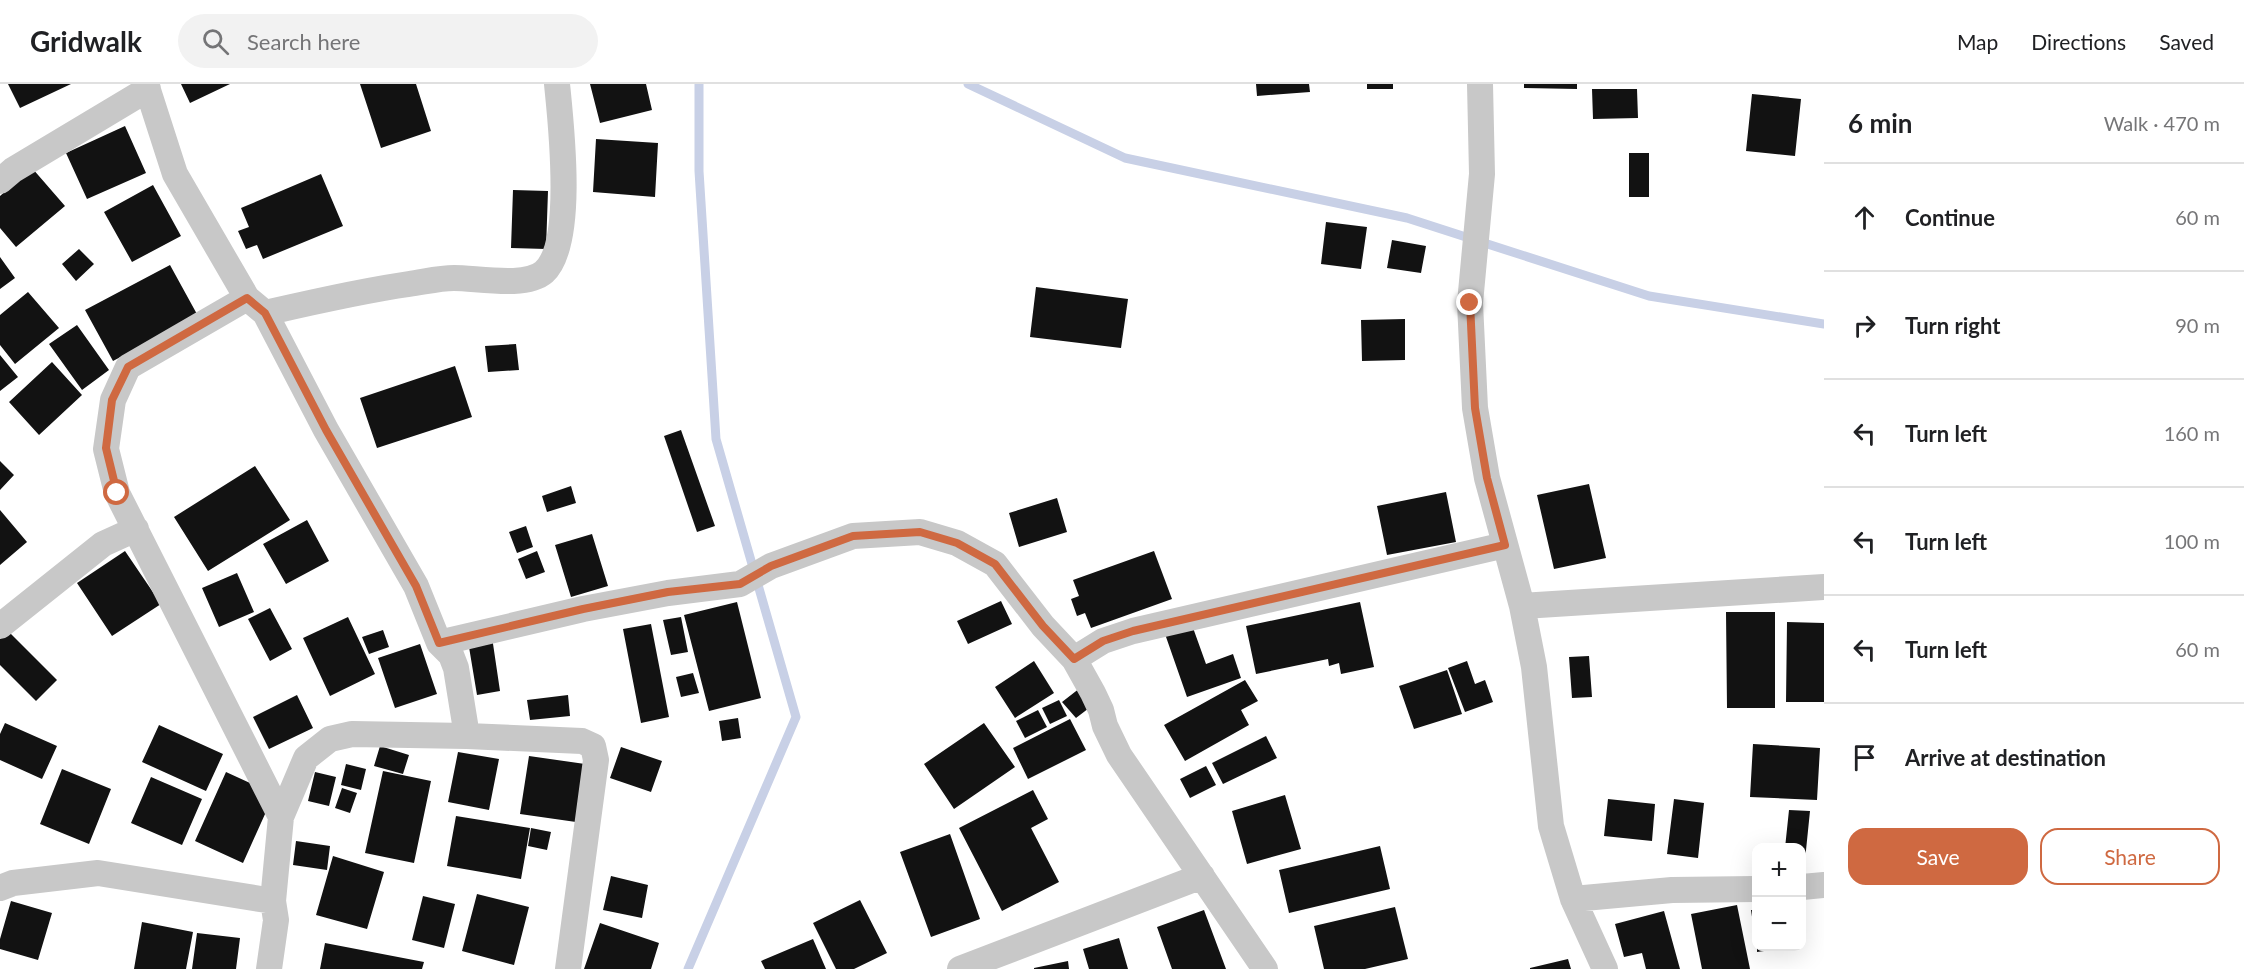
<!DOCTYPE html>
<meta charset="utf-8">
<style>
body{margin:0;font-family:Lato,sans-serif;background:#f2f2f2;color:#202124}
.controls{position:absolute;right:18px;bottom:18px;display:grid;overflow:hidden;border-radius:12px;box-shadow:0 6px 24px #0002}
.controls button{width:54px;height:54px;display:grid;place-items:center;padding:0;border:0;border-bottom:2px solid #e0e0e0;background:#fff;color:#202124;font:30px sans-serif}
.stop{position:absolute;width:18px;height:18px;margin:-14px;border:4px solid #cf6941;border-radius:50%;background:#fff}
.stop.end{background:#cf6941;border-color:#fff;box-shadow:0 2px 6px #0008}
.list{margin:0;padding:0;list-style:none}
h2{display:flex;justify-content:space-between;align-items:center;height:78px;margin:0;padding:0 24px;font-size:26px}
h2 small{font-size:20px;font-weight:400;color:#757577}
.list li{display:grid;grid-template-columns:39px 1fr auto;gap:18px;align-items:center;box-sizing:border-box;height:108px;padding:0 24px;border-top:2px solid #e0e0e0}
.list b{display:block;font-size:22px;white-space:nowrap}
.list em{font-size:20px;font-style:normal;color:#757577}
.actions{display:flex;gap:12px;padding:18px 24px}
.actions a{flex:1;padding:14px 0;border:2px solid #cf6941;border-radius:18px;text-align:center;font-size:21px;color:#cf6941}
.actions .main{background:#cf6941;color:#fff}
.icon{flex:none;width:33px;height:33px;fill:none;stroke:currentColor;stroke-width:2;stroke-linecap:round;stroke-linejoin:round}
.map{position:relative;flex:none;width:1824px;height:885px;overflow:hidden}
header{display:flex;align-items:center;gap:36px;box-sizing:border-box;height:84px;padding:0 30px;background:#fff;border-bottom:2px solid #e0e0e0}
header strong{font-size:28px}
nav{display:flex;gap:33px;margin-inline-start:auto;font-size:21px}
.search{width:420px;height:54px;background:#f2f2f2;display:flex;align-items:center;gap:15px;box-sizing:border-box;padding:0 21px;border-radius:33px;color:#757577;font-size:22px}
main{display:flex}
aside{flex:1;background:#fff}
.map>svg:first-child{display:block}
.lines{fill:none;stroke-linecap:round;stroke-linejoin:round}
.stream{stroke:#c8d0e6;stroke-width:9}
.building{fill:#121212}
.minor{stroke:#c8c8c8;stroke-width:26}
.route{stroke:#cf6941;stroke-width:8}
</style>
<header>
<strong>Gridwalk</strong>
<div class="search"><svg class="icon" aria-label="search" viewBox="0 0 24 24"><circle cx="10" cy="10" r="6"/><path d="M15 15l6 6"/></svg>Search here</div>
<nav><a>Map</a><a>Directions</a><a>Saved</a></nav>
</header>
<main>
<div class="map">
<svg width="1824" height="885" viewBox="0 0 1824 885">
<rect width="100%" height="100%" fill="#fff"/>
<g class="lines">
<!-- stream -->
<path class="stream" d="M968 0 1125 74 1407 134 1649 212 1824 240
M688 885 796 633 716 355 699 87V0"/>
</g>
<!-- building -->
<path class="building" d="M8 0H71L20 24Z
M181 0H230L190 19Z
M360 0H416L431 47 381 64Z
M590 0H646L652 26 600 39Z
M1256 0H1309L1310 8 1257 12Z
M1367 0H1393V5H1367Z
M1524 0H1577V5L1524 4Z
M1592 5H1637L1638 34 1593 35Z
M1752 10 1801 15 1795 72 1746 67Z
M125 42 146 89 87 115 66 69Z
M596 55 658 59 655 113 593 108Z
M1629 69H1649V113H1629Z
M32 84 65 122 16 163 0 144V112Z
M321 90 343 142 263 175 257 161 246 165 238 147 249 143 241 124Z
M153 101 181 152 132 178 104 128Z
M513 106 548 107 546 165 511 164Z
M1326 138 1367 143 1361 185 1321 180Z
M1392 156 1426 162 1421 189 1387 184Z
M79 165 94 180 76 197 62 180Z
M0 173 15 194 0 205Z
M170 181 198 232 113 277 85 226Z
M1036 203 1128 215 1121 264 1030 253Z
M28 208 59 244 15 280 0 261V231Z
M1405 235V276L1362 277 1361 236Z
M77 241 109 286 82 306 49 260Z
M516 260 519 286 488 288 485 262Z
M0 271 18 293 0 307Z
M52 278 82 311 39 351 9 318Z
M455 282 472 333 377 364 360 314Z
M681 346 715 442 697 448 664 352Z
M0 377 14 391 0 406Z
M255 382 290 436 208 487 174 433Z
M1589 400 1606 474 1554 485 1537 411Z
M571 402 576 419 547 428 542 412Z
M1446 408 1456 458 1387 471 1377 422Z
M1057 414 1067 448 1019 463 1009 429Z
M0 426 27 458 0 481Z
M307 436 329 477 286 500 263 460Z
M526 442 533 463 517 469 509 448Z
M592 450 608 502 571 513 555 461Z
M125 467 161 520 112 552 77 499Z
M537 467 545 488 526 495 518 475Z
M1154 467 1172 515 1091 544 1085 529 1077 532 1071 515 1079 512 1073 496Z
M237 489 254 528 219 543 202 504Z
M1001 517 1012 540 968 560 957 537Z
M737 518 761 614 709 627 684 531Z
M1360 518 1374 583 1341 590 1339 579 1329 582 1328 575 1256 590 1246 542Z
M270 524 292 565 270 577 248 535Z
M1726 528H1775V624H1727Z
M348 533 375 590 330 612 303 554Z
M681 533 688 568 671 571 663 536Z
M1787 538 1824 539V618H1786Z
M651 540 669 633 641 639 623 545Z
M1192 541 1206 580 1233 570 1241 594 1187 613 1165 550Z
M383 546 389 563 369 570 362 553Z
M8 547 57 596 36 617 0 581V555Z
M492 553 500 607 477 611 468 557Z
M420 560 437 610 395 624 378 574Z
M1589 572 1592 613 1572 614 1569 573Z
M1034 577 1054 609 1015 634 995 603Z
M1467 577 1475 600 1485 596 1493 618 1465 628 1448 584Z
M1447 586 1462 630 1414 645 1399 602Z
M693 589 699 609 681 613 676 593Z
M1245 596 1258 617 1241 626 1249 641 1185 677 1164 641Z
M1080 604 1093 621 1076 634 1062 618Z
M297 611 313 644 269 665 253 633Z
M568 611 570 632 530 636 527 616Z
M1059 616 1067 632 1050 640 1042 624Z
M1038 626 1047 643 1025 654 1016 637Z
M738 634 741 654 722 657 719 637Z
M1070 635 1086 666 1028 695 1013 664Z
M5 639 57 662 42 695 0 676V650Z
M984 639 1015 683 954 725 924 680Z
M159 641 223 670 206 707 142 678Z
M1266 652 1277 674 1223 700 1212 679Z
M1753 660 1820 664 1817 716 1750 713Z
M380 662 409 671 403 690 374 682Z
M621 663 662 677 651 708 610 694Z
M458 668 499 675 489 726 448 718Z
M529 672 585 680 576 738 520 730Z
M346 680 366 685 361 706 341 701Z
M1206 682 1216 701 1190 714 1180 695Z
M62 685 111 705 89 760 40 740Z
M383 687 431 697 414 779 365 769Z
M226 688 265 706 270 719 243 779 195 757Z
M315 688 336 693 329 722 308 717Z
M151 693 202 715 182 761 131 739Z
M342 704 357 709 350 729 335 724Z
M1033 706 1048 735 1031 744 1059 798 1002 827 959 744Z
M1285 711 1301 765 1247 780 1232 727Z
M1608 715 1655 720 1652 757 1604 752Z
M1674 715 1704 719 1698 774 1667 770Z
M1789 726 1810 727 1805 776H1802V764H1785Z
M456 732 530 744 521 795 447 782Z
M531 744 551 748 547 766 528 762Z
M950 750 980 835 931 853 900 768Z
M296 757 330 762 327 786 293 781Z
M1380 762 1390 805 1289 829 1279 786Z
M333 772 384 788 367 845 316 831Z
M611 792 648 801 642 834 603 826Z
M477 810 529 823 514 881 462 867Z
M423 812 455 820 444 864 412 856Z
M860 816 887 869 854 885H836L813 839Z
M11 817 52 829 38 876 0 865V855Z
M1737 821 1750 885H1702L1691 830Z
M1395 823 1408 875 1365 885H1324L1314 842Z
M1204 826 1226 885H1172L1157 843Z
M1751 826H1756V852L1755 853Z
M1664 827 1680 885H1646L1642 869 1624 873 1615 840Z
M142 838 193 848 186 885H134Z
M600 839 659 859 651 885H584Z
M197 849 240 854 236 885H192Z
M1119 854 1128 885H1089L1083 865Z
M813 855 826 885H765L761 877Z
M325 859 424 878 422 885H320Z
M1757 862H1785V864L1757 868Z
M1568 875 1571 885H1530V884Z
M1068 877 1069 885H1034V884Z"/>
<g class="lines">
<!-- minor -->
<path class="minor" d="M146 0 175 90 247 214 265 229 326 346 416 502 439 559 451 571 456 584 467 652 352 650 330 655 306 674 281 733 273 817 276 836 269 885
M1480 0 1482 90 1470 219 1475 324 1487 394 1522 522 1534 583 1551 742 1573 815 1605 885
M0 97 13 86 148 5
M247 214 128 283 113 316 106 365 117 409 281 733
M265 229C313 218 360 207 409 200 424 198 439 194 454 194 477 194 526 204 544 188 575 160 561 40 557 0
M1522 522 1824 503
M0 542 103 460 136 445
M439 559 583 525 668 509 740 500 771 482 853 452 920 448 957 459 995 480 1043 542 1074 575 1093 609 1101 626 1105 642 1119 671 1265 885
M1074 575 1103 557 1133 547 1505 461
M467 652 582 657 593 662 596 676 568 885
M1802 803 1824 801
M0 804 13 799 98 789 273 817
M1573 815 1672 806 1756 805
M960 885 1202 792"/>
</g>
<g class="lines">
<!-- route -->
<path class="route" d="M117 409 106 364 112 316 128 283 247 214 265 229 326 346 416 502 439 559 583 525 668 508 740 500 771 482 853 452 920 448 957 459 995 480 1043 542 1074 575 1103 557 1133 547 1505 461 1487 394 1475 324 1470 219"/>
</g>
</svg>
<div class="controls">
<button>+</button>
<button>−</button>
</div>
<div class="stop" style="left:117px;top:409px"></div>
<div class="stop end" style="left:1470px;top:219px"></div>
</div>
<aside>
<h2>6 min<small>Walk · 470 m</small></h2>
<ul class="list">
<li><svg class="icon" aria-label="ahead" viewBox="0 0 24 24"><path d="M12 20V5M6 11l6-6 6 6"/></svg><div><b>Continue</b></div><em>60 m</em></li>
<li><svg class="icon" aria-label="right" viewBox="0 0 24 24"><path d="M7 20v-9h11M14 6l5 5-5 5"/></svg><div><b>Turn right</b></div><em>90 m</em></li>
<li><svg class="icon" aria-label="left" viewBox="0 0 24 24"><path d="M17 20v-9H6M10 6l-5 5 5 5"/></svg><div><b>Turn left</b></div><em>160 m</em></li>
<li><svg class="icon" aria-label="left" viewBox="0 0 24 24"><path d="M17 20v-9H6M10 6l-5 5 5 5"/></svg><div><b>Turn left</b></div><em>100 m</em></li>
<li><svg class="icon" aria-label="left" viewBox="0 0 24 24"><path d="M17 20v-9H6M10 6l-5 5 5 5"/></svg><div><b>Turn left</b></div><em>60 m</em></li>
<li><svg class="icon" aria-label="arrive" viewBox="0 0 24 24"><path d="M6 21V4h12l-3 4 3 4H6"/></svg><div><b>Arrive at destination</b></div></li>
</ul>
<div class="actions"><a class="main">Save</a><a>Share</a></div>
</aside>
</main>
